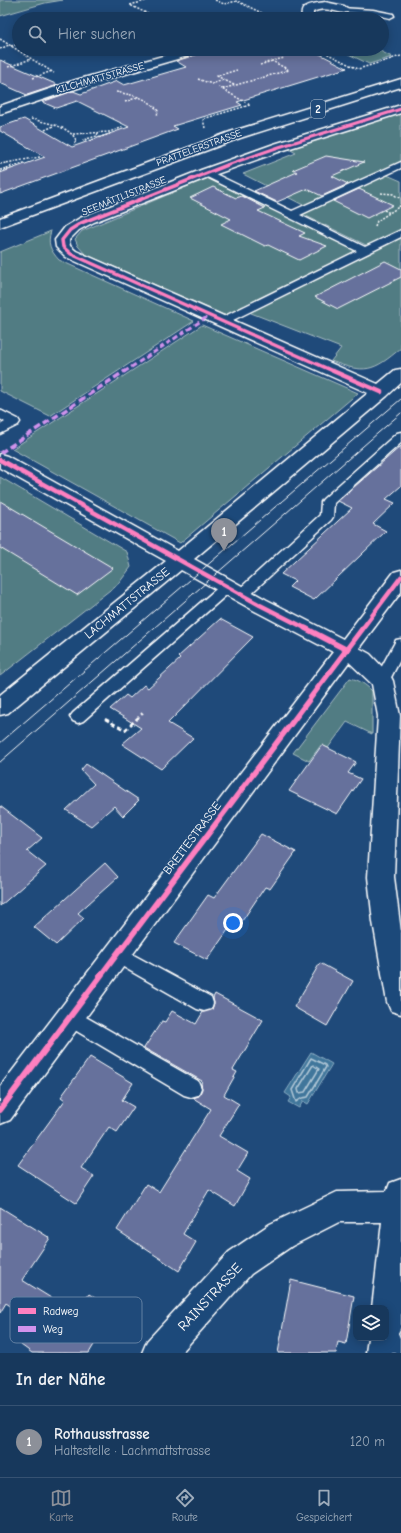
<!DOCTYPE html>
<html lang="de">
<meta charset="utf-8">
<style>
body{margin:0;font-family:"Comic Neue",sans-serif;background:#203f62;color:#f1f3f6}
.controls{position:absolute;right:12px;bottom:12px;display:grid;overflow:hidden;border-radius:8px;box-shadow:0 2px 10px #0003}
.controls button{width:36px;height:36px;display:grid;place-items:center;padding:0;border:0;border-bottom:1px solid #365272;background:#17385c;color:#f1f3f6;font:20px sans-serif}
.you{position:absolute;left:233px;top:923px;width:14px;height:14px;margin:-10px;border:3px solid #fff;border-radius:50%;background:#1a73e8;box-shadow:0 0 0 6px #1a73e833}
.badge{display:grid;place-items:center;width:26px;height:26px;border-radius:50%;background:#8c9099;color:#fff;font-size:13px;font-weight:700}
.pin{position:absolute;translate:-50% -33px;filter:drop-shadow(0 1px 2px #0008)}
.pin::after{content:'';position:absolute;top:21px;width:14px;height:12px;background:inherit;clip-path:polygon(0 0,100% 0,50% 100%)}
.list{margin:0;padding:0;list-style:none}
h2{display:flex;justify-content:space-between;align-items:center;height:52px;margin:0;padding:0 16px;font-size:17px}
h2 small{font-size:13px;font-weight:400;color:#9eacbb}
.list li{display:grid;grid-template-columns:26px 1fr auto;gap:12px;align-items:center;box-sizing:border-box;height:72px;padding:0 16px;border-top:1px solid #365272}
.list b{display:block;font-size:15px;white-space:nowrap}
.list p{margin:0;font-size:13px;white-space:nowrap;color:#9eacbb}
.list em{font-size:13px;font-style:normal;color:#9eacbb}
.icon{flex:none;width:22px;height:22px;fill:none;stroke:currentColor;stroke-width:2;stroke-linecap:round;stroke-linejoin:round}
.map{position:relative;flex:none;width:401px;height:1353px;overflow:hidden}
.search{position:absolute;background:#17385c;box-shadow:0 2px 10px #0003;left:12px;right:12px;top:12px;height:44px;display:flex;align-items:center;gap:10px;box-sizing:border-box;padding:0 14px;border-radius:22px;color:#9eacbb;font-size:15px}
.sheet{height:124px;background:#17385c}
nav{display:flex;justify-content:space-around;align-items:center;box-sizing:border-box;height:56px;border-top:1px solid #365272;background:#17385c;font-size:11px;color:#9eacbb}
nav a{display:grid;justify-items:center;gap:2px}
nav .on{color:#8c9099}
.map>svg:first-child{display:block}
.green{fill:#517b83;stroke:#a8bdc1}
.water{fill:#3f769b;stroke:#8cadc3}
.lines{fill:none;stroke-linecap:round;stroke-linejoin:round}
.shore{stroke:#b2c8d7;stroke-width:1.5}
.building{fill:#66719c;stroke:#fff}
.lane-casing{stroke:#fff;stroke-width:3}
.street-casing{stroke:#fff;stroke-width:3}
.primary-casing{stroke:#fff;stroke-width:3}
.path-far1{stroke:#fff;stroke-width:1.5;stroke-dasharray:2 1.5;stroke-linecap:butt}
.path{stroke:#fff;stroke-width:2.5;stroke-dasharray:4.5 3;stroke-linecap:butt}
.lane{fill:#1f4a7a;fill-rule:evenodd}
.street{fill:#1f4a7a;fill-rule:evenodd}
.primary{fill:#1f4a7a;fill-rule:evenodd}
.tram{stroke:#fff;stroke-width:1}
.quiet-far1{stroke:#d193ec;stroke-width:3;stroke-dasharray:5.5 3;stroke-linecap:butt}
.quiet{stroke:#d193ec;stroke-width:3.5;stroke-dasharray:7 3.5;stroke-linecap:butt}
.cycleway-far4-casing{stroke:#1f4a7a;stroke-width:4.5}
.cycleway-far3-casing{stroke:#1f4a7a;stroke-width:5}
.cycleway-far2-casing{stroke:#1f4a7a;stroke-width:6}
.cycleway-far1-casing{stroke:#1f4a7a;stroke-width:8}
.cycleway-casing{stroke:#1f4a7a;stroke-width:9}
.cycleway-far4{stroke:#ff80c0;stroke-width:3}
.cycleway-far3{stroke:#ff80c0;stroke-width:3.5}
.cycleway-far2{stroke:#ff80c0;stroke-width:4.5}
.cycleway-far1{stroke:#ff80c0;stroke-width:5.5}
.cycleway{stroke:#ff80c0;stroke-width:6}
.labels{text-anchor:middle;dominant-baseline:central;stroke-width:3;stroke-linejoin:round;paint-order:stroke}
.far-street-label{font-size:10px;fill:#fff;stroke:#1f4a7a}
.shield{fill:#1f4a7a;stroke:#bcc9d7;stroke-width:1}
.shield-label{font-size:11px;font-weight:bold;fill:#fff}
.street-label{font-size:12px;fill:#fff;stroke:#1f4a7a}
.near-street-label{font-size:14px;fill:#fff;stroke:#1f4a7a}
.key{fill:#1f4a7a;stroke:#6280a2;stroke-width:1}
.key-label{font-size:11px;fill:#fff}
</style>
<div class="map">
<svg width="401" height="1353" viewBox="0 0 401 1353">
<rect width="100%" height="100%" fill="#1f4a7a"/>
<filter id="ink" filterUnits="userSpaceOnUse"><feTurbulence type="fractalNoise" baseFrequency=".025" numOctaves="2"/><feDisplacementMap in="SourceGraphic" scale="8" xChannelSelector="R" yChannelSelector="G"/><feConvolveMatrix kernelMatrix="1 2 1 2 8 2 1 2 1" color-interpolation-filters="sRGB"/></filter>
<g filter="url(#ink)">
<!-- green -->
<path class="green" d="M0 0H63L45 3 0 16Z
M338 49H376L392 57 369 64Z
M401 112V162L305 206 243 174 296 153 287 148Z
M387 175 401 181V230L368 246 302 214Z
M207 178 366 255 401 238V348C373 372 365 374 331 361L341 348 251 313 243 306 226 316 85 254 78 246 75 239 82 231Z
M51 231C47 243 50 250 59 260L194 321 50 416 0 391V252Z
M202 325 358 393 180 543 12 449Z
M0 477 127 552 131 567 119 583 0 676Z
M350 678C359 680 365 684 372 691V734L347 722 328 748 321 745 309 761 293 753Z"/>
<!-- water -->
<path class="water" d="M311 1052 332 1064 308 1104 303 1101 299 1108 288 1102 291 1097 285 1093Z"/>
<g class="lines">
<!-- shore -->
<path class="shore" d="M311 1058 325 1065 326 1067 308 1097 302 1098 296 1102 292 1090Z
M313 1065 319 1069 305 1092 299 1093 298 1089Z"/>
</g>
<!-- building -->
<path class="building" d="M208 49H310L347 68 237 102 242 105 173 126 178 129 0 194V173L45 157 0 131V127L24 119 72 147 129 127 77 101 56 108 42 102 73 91 81 94 117 81 124 85 186 67 176 61 205 52Z
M0 60 58 85 27 95 0 83Z
M326 156 364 162 332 176 348 184 322 196 307 189 277 202 254 191 297 172 293 170Z
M213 187 236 198 242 196 265 208 258 211 305 233 299 236 327 246 299 260 268 245 265 246 221 224 231 219 190 198Z
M359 189 393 205 367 218 333 201Z
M385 261 401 269V277L338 309 315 297Z
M401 446V486L386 499 395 503 373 524 386 531 314 600 289 587 295 581 281 574 352 508 338 501Z
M0 501 113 568 77 595 0 548Z
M220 619 253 637 168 723 193 738 161 769 122 744 141 728 110 709 126 695 130 698 144 685 148 688 180 659 178 657Z
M322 745 356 762 348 773 361 779 337 814 289 791Z
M86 764 127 792 139 800 123 816 114 806 91 826 66 810 94 784 81 770Z
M0 806 42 838 27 851 46 866 0 906Z
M261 834 296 852 270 889 265 887 236 930 230 927 207 960 174 943 208 895 214 898Z
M105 863 118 877 78 913 84 918 56 945 34 927Z
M320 963 353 981 327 1026 294 1007Z
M215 994 263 1020 233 1070 237 1072 224 1095 239 1104 219 1136 248 1153 237 1171 250 1179 235 1206 209 1190 183 1234 196 1242 179 1271 117 1230 146 1184 159 1192 211 1109 193 1098 199 1096 202 1089 201 1083 202 1081 144 1048 162 1021 165 1022 172 1011 196 1024 203 1012 212 1009 214 1003 213 998Z
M90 1057 133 1083 122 1100 134 1107 117 1132 109 1127 81 1168 94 1176 76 1203 18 1165 65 1100 61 1097Z
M0 1207 50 1238 22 1280 77 1314 89 1294 114 1311 89 1353H32L21 1345 35 1323 6 1303 0 1313Z
M291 1280 354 1296 346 1344 338 1342 336 1353H278Z"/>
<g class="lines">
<!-- lane casing -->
<g class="lane-casing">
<path id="lane" d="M341 8 373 10 393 14 394 16 390 18 373 14 344 12 340 10Z
M401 162V168L300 215 365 247 401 230V237L227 323H219L217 321 219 319 357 251 203 175 201 173 203 171H209L292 211Z
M0 410 18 419 20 422 18 425 0 434V425L5 422 0 419Z
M401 432V443L334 503 333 517 331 520 246 598 241 600 236 598 234 595 236 592 320 515 321 502 323 499 397 433Z
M227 582 232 584 234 587 232 590 83 721 78 723 73 721 70 717 73 713 222 584Z
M401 639V658L387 685 382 687 377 685 374 681 394 644 396 640Z
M117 946 211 997 213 1003 211 1009 204 1011 197 1009 111 960 108 954 111 948Z
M70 1008 198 1081 201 1088 198 1095 191 1097 184 1095 63 1023 61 1017 63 1011Z"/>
</g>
<!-- street casing -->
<g class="street-casing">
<path id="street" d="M325 2 344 6 350 10 344 13C333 11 324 6 313 12V19H301C302 16 301 12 303 9 306 4 319 3 325 2Z
M188 49H207L205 51 84 86 0 114V106L76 80Z
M401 105V113L284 150 211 176 94 222 79 230 69 240 70 246 76 251 378 384 395 370 401 369V383L387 396 194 559 267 600 343 639 394 572 401 570V592L359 648 370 654 390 675 393 681 400 716 394 877 401 932V1014L391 1011 387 1002 373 922 368 877 378 716 372 684 349 662 10 1120 0 1124V1087L333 652 253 610 181 570 8 713 0 715V695L166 561 0 468V454L7 456 178 551 368 393 66 257 56 247 55 240 65 227 80 218 201 170 274 144Z
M401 1179V1327L398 1333 400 1338V1353H366L368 1338H386V1308H372L382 1222H339L292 1246 251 1274 181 1353H142L147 1341 229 1252 270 1224 337 1192 387 1191 390 1183Z"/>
</g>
<!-- primary casing -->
<g class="primary-casing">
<path id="primary" d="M401 79V87L240 138 0 227V218L230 132Z"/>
</g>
<!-- path-far1 -->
<path class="path-far1" d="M149 0 130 5 156 18 155 19
M215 0 224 4 237 1 274 19
M0 39 54 73
M11 46 19 44
M0 49 9 45
M318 49 358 69 401 56
M260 65 272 61
M8 67 31 59
M33 78 52 71
M198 79 212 84 223 80
M234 85 217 76 237 70
M218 87 222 89
M116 92C132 95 148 97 158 111L157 116
M125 102 138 97
M31 119C46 123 68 125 76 140L74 145
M205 128 203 119 250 105 222 89 289 70 272 61 284 58
M45 130 56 125
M98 133 97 136 83 140 85 142 110 134
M73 134 109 132 124 127
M0 164 40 157
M0 170 10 167 12 164
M0 172 23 163 25 164
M381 193 393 194 401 199
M384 210 390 213
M375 226 377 221 400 206 401 200"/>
<!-- path -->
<path class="path" d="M105 719 125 730 143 713"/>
<!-- lane -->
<use href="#lane" class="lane"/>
<!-- street -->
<use href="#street" class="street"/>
<!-- primary -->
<use href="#primary" class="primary"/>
<!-- tram -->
<path class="tram" d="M0 743 401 399
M0 762 401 413"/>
<!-- quiet-far1 -->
<path class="quiet-far1" d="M124 372 210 315"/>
<!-- quiet -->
<path class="quiet" d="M0 453 125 371"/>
<!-- cycleway-far4 casing -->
<g class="cycleway-far4-casing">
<path id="cycleway-far4" d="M227 165 279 147 401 109"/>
</g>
<!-- cycleway-far3 casing -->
<g class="cycleway-far3-casing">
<path id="cycleway-far3" d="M230 164 81 223 70 230 62 240 63 247 71 254 335 372"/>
</g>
<!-- cycleway-far2 casing -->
<g class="cycleway-far2-casing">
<path id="cycleway-far2" d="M333 371 381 392
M0 460 260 605 307 629
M362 629 401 577"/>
</g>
<!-- cycleway-far1 casing -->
<g class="cycleway-far1-casing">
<path id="cycleway-far1" d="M305 628 347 650
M120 951 363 628"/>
</g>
<!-- cycleway casing -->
<g class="cycleway-casing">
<path id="cycleway" d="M0 1110 120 950"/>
</g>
<!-- cycleway-far4 -->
<use href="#cycleway-far4" class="cycleway-far4"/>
<!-- cycleway-far3 -->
<use href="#cycleway-far3" class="cycleway-far3"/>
<!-- cycleway-far2 -->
<use href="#cycleway-far2" class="cycleway-far2"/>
<!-- cycleway-far1 -->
<use href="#cycleway-far1" class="cycleway-far1"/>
<!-- cycleway -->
<use href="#cycleway" class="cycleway"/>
</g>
</g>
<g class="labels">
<!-- far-street labels -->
<g class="far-street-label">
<text transform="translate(100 78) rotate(-16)">KILCHMATTSTRASSE</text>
<text transform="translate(199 148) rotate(-20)">PRATTELERSTRASSE</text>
<text transform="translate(124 196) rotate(-22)">SEEMÄTTLISTRASSE</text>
</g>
<!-- shield labels -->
<rect class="shield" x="311" y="100" width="14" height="18" rx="3"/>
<g class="shield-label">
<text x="318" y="109">2</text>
</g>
<!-- street labels -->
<g class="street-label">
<text transform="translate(127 603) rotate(-39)">LACHMATTSTRASSE</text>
<text transform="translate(192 838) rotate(-53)">BREITESTRASSE</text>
</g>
<!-- near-street labels -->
<g class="near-street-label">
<text transform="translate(210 1297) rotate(-47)">RAINSTRASSE</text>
</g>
</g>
<!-- legend -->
<rect x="10" y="1297" width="132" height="46" rx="6" class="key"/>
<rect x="18" y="1308" width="18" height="6" fill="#ff80c0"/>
<rect x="18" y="1326" width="18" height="6" fill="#d193ec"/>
<g class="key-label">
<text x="43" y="1315">Radweg</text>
<text x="43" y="1333">Weg</text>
</g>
</svg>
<div class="controls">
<button><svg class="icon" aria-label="layers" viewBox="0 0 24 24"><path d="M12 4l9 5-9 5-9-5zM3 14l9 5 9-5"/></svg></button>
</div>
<div class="you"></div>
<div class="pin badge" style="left:224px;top:551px">1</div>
<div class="search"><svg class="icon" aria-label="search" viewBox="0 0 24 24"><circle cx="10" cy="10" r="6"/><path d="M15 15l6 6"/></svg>Hier suchen</div>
</div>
<section class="sheet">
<h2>In der Nähe<small></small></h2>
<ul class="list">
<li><span class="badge">1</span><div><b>Rothausstrasse</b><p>Haltestelle · Lachmattstrasse</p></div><em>120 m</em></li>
</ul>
</section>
<nav>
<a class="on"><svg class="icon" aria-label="map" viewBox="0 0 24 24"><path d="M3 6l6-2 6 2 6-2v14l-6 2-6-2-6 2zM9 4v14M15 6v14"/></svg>Karte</a>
<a><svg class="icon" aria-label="directions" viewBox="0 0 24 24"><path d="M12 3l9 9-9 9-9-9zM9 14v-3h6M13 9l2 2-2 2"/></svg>Route</a>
<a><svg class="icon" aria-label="saved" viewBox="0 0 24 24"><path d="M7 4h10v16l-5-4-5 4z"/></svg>Gespeichert</a>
</nav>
